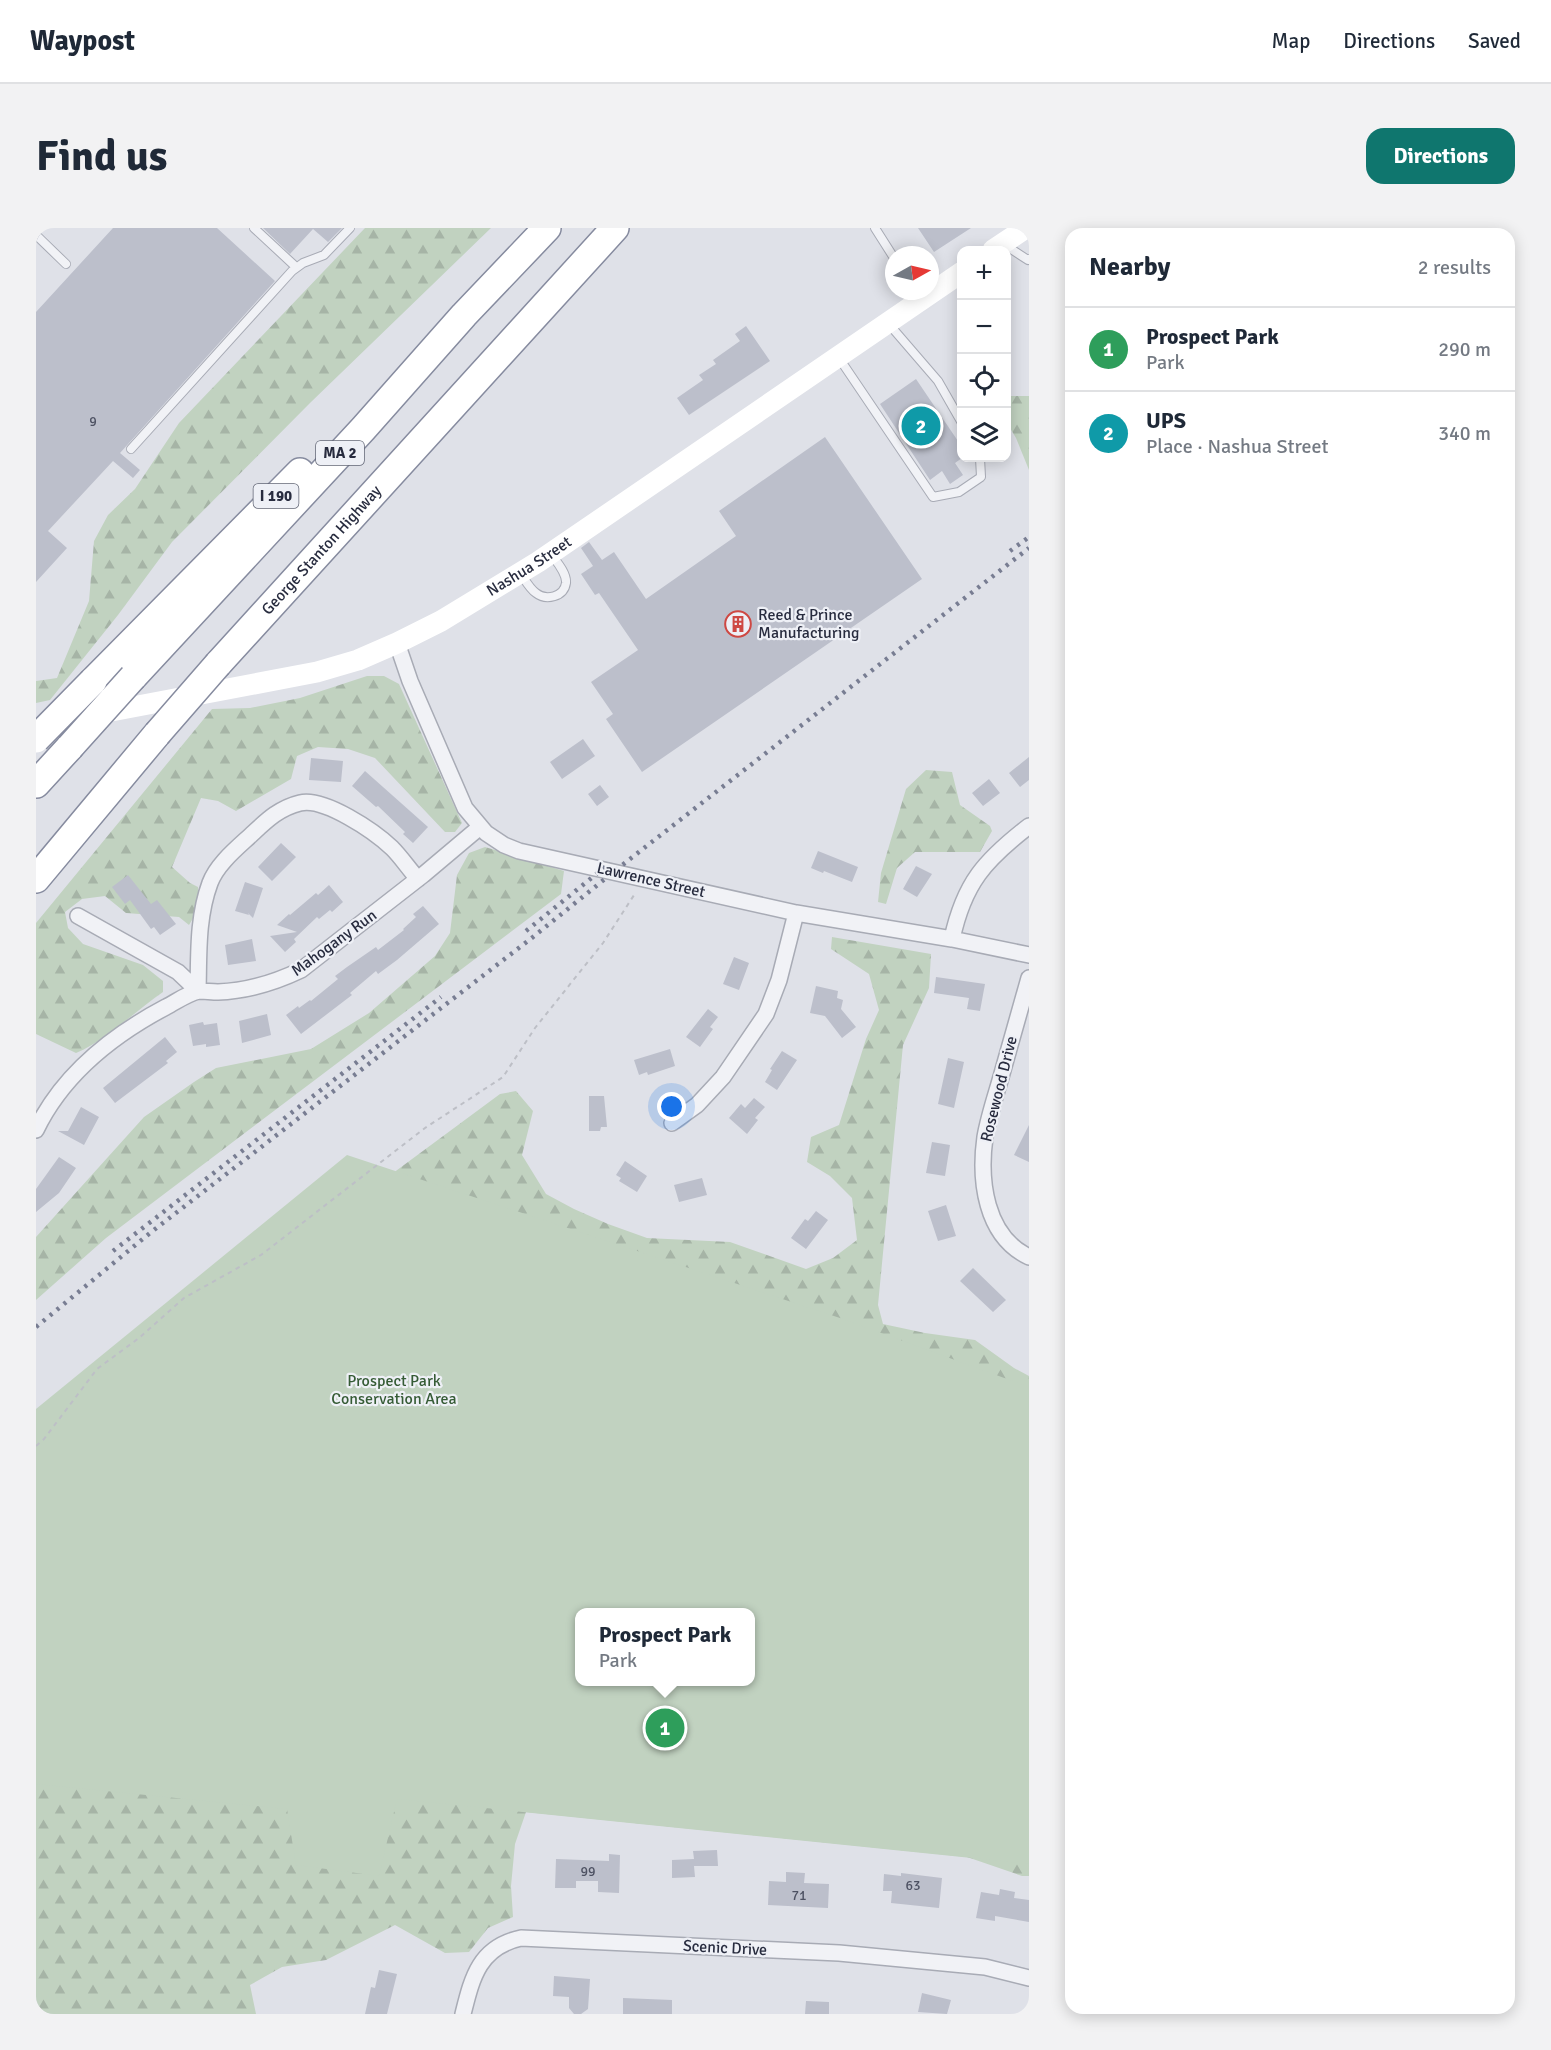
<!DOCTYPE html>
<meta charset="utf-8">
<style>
body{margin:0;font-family:Signika,sans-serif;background:#f2f2f3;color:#1f2937}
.controls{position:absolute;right:18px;top:18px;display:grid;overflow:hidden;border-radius:12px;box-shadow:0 3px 15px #0003}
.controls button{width:54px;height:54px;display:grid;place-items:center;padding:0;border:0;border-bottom:2px solid #e0e1e3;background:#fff;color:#1f2937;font:30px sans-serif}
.compass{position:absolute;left:849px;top:18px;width:54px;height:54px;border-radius:50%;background:#fff;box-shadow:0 3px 15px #0003;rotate:82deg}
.you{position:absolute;left:636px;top:879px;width:21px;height:21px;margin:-15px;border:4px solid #fff;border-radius:50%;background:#1a73e8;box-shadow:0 0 0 9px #1a73e833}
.badge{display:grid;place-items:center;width:39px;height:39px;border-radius:50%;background:#0f766e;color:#fff;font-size:20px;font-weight:700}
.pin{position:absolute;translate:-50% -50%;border:3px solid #fff;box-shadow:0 2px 6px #0006}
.popup{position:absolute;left:539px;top:1380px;width:180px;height:78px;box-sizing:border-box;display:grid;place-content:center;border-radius:12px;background:#fff;filter:drop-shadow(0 2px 4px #0005);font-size:20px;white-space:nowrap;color:#747a83}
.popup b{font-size:22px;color:#1f2937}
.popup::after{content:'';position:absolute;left:50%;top:100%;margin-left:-12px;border:12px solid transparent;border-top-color:#fff}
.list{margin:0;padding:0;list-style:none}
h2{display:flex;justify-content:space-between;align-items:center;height:78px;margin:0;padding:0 24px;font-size:26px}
h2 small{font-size:20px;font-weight:400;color:#747a83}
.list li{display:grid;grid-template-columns:39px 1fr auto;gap:18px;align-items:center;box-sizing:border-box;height:84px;padding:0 24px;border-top:2px solid #e0e1e3}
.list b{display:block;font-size:22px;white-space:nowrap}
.list p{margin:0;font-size:20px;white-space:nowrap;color:#747a83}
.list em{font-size:20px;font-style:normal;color:#747a83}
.icon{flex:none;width:33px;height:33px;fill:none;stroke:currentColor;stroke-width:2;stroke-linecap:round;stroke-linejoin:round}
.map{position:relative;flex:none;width:993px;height:1786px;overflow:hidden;border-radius:18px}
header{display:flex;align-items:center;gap:36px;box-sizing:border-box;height:84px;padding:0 30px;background:#fff;border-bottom:2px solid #e0e1e3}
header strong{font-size:28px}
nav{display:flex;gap:33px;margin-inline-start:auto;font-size:21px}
.intro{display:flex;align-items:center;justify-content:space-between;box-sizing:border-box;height:144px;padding:0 36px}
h1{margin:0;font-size:42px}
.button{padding:15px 27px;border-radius:18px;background:#0f766e;color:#fff;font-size:21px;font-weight:700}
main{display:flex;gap:36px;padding:0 36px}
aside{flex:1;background:#fff;border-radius:18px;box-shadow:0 3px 15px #0003}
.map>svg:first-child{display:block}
.forest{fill:url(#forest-firs);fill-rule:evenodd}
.green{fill:#c1d2c0;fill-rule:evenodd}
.building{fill:#bcbfcb}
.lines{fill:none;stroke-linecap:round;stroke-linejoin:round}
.lane-casing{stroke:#a8abb5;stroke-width:10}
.street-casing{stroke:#a8abb5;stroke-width:18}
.highway-casing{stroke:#868b9f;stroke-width:30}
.path{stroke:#bdbfc6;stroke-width:2;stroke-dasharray:4.5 4.5;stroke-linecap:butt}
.lane{stroke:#f1f2f6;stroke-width:8}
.street{stroke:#f1f2f6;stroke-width:15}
.secondary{stroke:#fff;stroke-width:21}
.highway{stroke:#fff;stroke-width:27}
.rail{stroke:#787d92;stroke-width:4.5;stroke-dasharray:3 6;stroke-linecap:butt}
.highway-bridge-casing{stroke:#868b9f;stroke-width:30;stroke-linecap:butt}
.highway-bridge{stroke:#fff;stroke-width:27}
.labels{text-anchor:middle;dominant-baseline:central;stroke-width:4.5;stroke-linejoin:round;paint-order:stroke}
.number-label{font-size:14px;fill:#4d5162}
.shield{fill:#eef0f6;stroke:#636776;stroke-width:1.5}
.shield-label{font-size:15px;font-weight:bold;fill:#282c3f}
.street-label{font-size:16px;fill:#282c3f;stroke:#eef0f6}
.poi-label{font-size:16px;fill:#282c3f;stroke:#eef0f6;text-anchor:start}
.park-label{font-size:16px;fill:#355b35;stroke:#eef0f6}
</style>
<header>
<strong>Waypost</strong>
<nav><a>Map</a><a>Directions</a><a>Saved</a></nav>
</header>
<div class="intro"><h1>Find us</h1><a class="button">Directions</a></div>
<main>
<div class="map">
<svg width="993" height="1786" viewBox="0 0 993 1786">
<defs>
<pattern id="forest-firs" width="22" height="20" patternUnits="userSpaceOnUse" patternTransform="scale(1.5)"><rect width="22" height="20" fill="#c1d2c0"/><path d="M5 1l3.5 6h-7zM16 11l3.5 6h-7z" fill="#a6b4a6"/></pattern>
</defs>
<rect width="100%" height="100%" fill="#dfe1e8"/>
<!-- forest -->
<path class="forest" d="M329 0H455L274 175 136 314 82 387 14 472 0 475V453L21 450 53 373 58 313 72 287 99 261 143 195Z
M971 168H993V242L980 210 971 195Z
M331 448H348L363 456 426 595 419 604H409L339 530 312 521 282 519 261 528 255 551 200 583 182 573 165 570 136 639 154 655 162 659V682L153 697 143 689 90 685 69 668 46 671 29 684 32 700 47 716 107 737 127 753V764C99 783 71 812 40 825L0 806V695L176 481 214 480 264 470Z
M890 542 916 544 924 577 954 598 956 603 944 624H879L861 640 850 676 842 674 845 645 870 561Z
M449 619 528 643 525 666 70 1010 0 1072V1009L108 889 158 854 180 840 275 821 333 785 399 728 414 705 421 647 433 625Z
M796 709 895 726 893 760 867 817 842 1077 847 1096 889 1105 939 1112 978 1140 993 1148V1648H986L931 1629 490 1584 479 1616 475 1658 477 1689 452 1700 433 1724 409 1725 359 1697 290 1732 246 1739 214 1757 220 1786H0V1238L326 968 464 866 480 863 497 883 486 927 510 966 538 981 572 996 611 1010 694 1014 770 1041 797 1030 821 1012 816 970 794 948 771 934 775 909 803 897 830 811 843 782 833 746 795 721ZM544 1384H714V1454H544Z"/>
<!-- green -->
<path class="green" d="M311 927 804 1090 993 1159V1636L361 1571 343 1648 260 1637 251 1581 0 1556V1181ZM544 1384H714V1454H544Z"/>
<!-- building -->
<path class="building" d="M77 0H181L239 53 84 225 104 242 97 250 77 233 12 303 31 320 0 354V84Z
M227 0H306L292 14 277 1 254 26Z
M882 0H935L898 24Z
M710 98 734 133 653 187 641 170 667 152 663 147 680 136 677 132 704 113 699 106Z
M880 151 926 219V230L919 235 927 247 914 256 906 243 894 252 844 176Z
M789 209 886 351 606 544 570 491 577 486 555 454 602 422 563 365 559 367 545 346 557 338 545 320 553 314 566 332 578 324 610 371 700 308 683 283Z
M547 511 559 528 526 551 514 534Z
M993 529V552L984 559 973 545Z
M275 530 307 533 305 554 273 552Z
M329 543 392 599 377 615 367 606 369 604 342 578 340 579 316 558Z
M953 551 964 565 947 578 936 565Z
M564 557 573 569 561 578 552 566Z
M245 615 260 629 236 653 222 639Z
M782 623 822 639 816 654 788 643 787 645 775 640Z
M880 638 896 646 881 669 867 661Z
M92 647 115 676 121 672 140 696 124 707 118 699 115 701 94 672 89 676 76 659Z
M209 654 227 660 217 690 212 685 213 687 199 683Z
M293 657 307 674 296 684 294 682 283 691 281 689 258 711 260 714 249 724 234 708 261 704 241 697 253 686 254 687 280 665 282 667Z
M387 678 403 696 361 732 342 746 340 743 314 765 316 767 265 806 250 787 262 778 263 780 274 772 275 773 302 751 299 748 311 739 340 719 342 722 368 702 367 701 380 689 377 686Z
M216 711 220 733 192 737 189 717Z
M698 729 713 735 703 762 687 756Z
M900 749 949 756 944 783 931 781 933 770 898 765Z
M780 758 802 763 801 770 807 772 805 781 820 799 806 810 789 788 774 785Z
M672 781 682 789 674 799 677 801 664 819 650 809Z
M231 786 235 807 206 815 203 793Z
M167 794 168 797 181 795 184 817 170 819V816L157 818 153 797Z
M129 809 141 824 130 833 132 835 79 875 67 860Z
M634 821 639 838 612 847 611 844 603 847 598 832Z
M746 823 761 832 741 862 729 854 736 842 734 841Z
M912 830 928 834 918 880 902 876Z
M553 868H568L571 899H565L564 903H553Z
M718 870 729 879 719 890 722 892 711 906 693 890 705 876 709 880Z
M45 879 63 889 48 917 22 903H32Z
M993 897V934L978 927Z
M896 914 914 917 909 948 890 945Z
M23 929 40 940 23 965 0 984V961Z
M589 933 611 948 601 964 583 953 585 950 580 947Z
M666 950 671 967 643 974 638 957Z
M910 977 920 1008 902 1013 892 983Z
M780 983 792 992 770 1021 755 1010 769 991 772 993Z
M937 1040 970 1072 957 1084 924 1053Z
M681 1622 682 1638H658L659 1649 636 1650V1632L658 1631 657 1623Z
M573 1626 584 1627 583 1665 562 1664V1653H540V1660H519L520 1631 573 1633Z
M750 1644 769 1645 768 1655 793 1656 792 1680 732 1677 733 1653 750 1654Z
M865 1645 906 1650 903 1680 855 1675 856 1663H847L848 1646 865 1648Z
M964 1661 979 1664 978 1670 993 1672V1694L959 1688V1693L940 1690 945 1664 963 1667Z
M343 1742 361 1746 351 1786H329L335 1759 339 1760Z
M518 1748 554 1751 552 1781 545 1786H538L533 1780V1769L517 1768Z
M886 1765 915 1772 911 1786 882 1784Z
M587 1770 636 1772V1786H587Z
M770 1773 793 1774V1786H769Z"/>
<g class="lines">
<!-- lane casing -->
<g class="lane-casing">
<path id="lane" d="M218 0 260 39
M839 0 858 30
M0 7 30 36
M969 17 992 32 993 31
M852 95 902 153 926 195
M803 130 897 269 923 264 945 249 944 230
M95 221 256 43 267 35 288 27 314 0
M485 346C489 352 494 361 500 365 510 373 528 369 530 355 531 345 520 333 515 326"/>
</g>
<!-- street casing -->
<g class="street-casing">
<path id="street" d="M361 415 374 453 429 580 450 605 468 617 483 623 760 685 916 711 993 727
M42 688 142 744 162 763
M916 711C928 655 949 632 993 598
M993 750C984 781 976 811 967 842 961 864 953 886 949 909 943 952 949 1008 993 1029
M162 763C163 727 161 690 174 655 181 636 201 620 215 607 230 593 243 580 264 575 288 569 338 603 356 620 365 629 373 641 382 651
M636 895 661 877 687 849 730 786 743 752 760 685
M0 902C27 846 77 807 130 779 140 774 152 765 163 763 169 763 176 764 182 764 210 763 240 754 265 742L387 647 444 599
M427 1786C436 1750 443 1719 485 1710L803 1725 949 1739 993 1750"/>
</g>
<!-- highway casing -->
<g class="highway-casing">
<g id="highway">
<path id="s2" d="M182 436 579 0"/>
<path d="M97 449 327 201 428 87 511 0"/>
<path d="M57 453 264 244"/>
<path d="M0 556 34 519"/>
<path d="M0 651 121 506"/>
</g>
</g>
<!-- path -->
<path class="path" d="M0 1218 8 1211 61 1141 103 1110 148 1070 225 1027 389 900 467 849 499 800 567 715 600 664"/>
<!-- lane -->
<use href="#lane" class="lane"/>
<!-- street -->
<use href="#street" class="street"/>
<!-- secondary -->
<g class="secondary">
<path d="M957 22 990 0"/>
<path id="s1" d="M12 495 281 444 322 432 361 415 405 393 502 334 926 44"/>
</g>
<!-- highway -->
<use href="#highway" class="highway"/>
<!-- rail -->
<path class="rail" d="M974 323 993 309
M490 703 574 635
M77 1023 405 769
M0 1099 114 1005 497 709 585 638 993 320"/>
<!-- highway-bridge casing -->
<g class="highway-bridge-casing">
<path id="highway-bridge" d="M121 506 182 436
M0 511 57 453
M34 519 97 449"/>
</g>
<!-- highway-bridge -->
<use href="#highway-bridge" class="highway-bridge"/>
</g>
<!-- icons -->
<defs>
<g id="building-ring" transform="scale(1.35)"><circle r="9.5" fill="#eef0f6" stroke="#ce4843" stroke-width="1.5"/><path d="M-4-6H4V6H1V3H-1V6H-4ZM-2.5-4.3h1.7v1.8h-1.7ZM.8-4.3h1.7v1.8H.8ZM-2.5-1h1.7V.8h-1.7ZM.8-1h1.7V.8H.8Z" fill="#ce4843"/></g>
</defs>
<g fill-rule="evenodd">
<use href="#building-ring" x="702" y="396"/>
</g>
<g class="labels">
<!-- number labels -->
<g class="number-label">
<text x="57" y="193">9</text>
<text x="552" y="1643">99</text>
<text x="877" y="1657">63</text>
<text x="763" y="1667">71</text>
</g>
<!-- shield labels -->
<g class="shield">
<rect x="280" y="213" width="48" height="24" rx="4.5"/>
<rect x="217.5" y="256" width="45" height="24" rx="4.5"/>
</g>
<g class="shield-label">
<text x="304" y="225">MA 2</text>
<text x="240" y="268">I 190</text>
</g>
<!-- street labels -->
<g class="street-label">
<text stroke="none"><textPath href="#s2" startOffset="154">George Stanton Highway</textPath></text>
<text stroke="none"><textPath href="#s1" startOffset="512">Nashua Street</textPath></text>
<text transform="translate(615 652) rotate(13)">Lawrence Street</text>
<text transform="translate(298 715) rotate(-36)">Mahogany Run</text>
<text transform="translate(963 861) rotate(-76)">Rosewood Drive</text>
<text transform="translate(689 1720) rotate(3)">Scenic Drive</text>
</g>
<!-- poi labels -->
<g class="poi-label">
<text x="722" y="387">Reed &amp; Prince<tspan x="722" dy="18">Manufacturing</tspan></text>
</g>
<!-- park labels -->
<g class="park-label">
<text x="358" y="1153">Prospect Park<tspan x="358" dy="18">Conservation Area</tspan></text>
</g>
</g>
</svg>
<div class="controls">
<button>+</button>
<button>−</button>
<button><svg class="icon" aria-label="locate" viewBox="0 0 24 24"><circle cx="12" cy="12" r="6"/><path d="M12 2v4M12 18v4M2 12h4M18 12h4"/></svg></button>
<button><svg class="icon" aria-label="layers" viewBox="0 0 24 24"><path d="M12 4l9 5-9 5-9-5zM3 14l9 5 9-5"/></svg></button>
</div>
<svg class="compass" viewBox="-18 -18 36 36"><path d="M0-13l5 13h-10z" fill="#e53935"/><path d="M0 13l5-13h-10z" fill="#747a83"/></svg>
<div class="you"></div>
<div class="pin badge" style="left:629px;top:1500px;background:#2e9e5b">1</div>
<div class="popup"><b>Prospect Park</b>Park</div>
<div class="pin badge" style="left:885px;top:198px;background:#0f9aa8">2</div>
</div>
<aside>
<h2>Nearby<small>2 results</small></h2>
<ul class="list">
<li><span class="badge" style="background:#2e9e5b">1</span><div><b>Prospect Park</b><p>Park</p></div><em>290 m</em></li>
<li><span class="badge" style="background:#0f9aa8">2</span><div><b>UPS</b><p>Place · Nashua Street</p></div><em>340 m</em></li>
</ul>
</aside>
</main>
